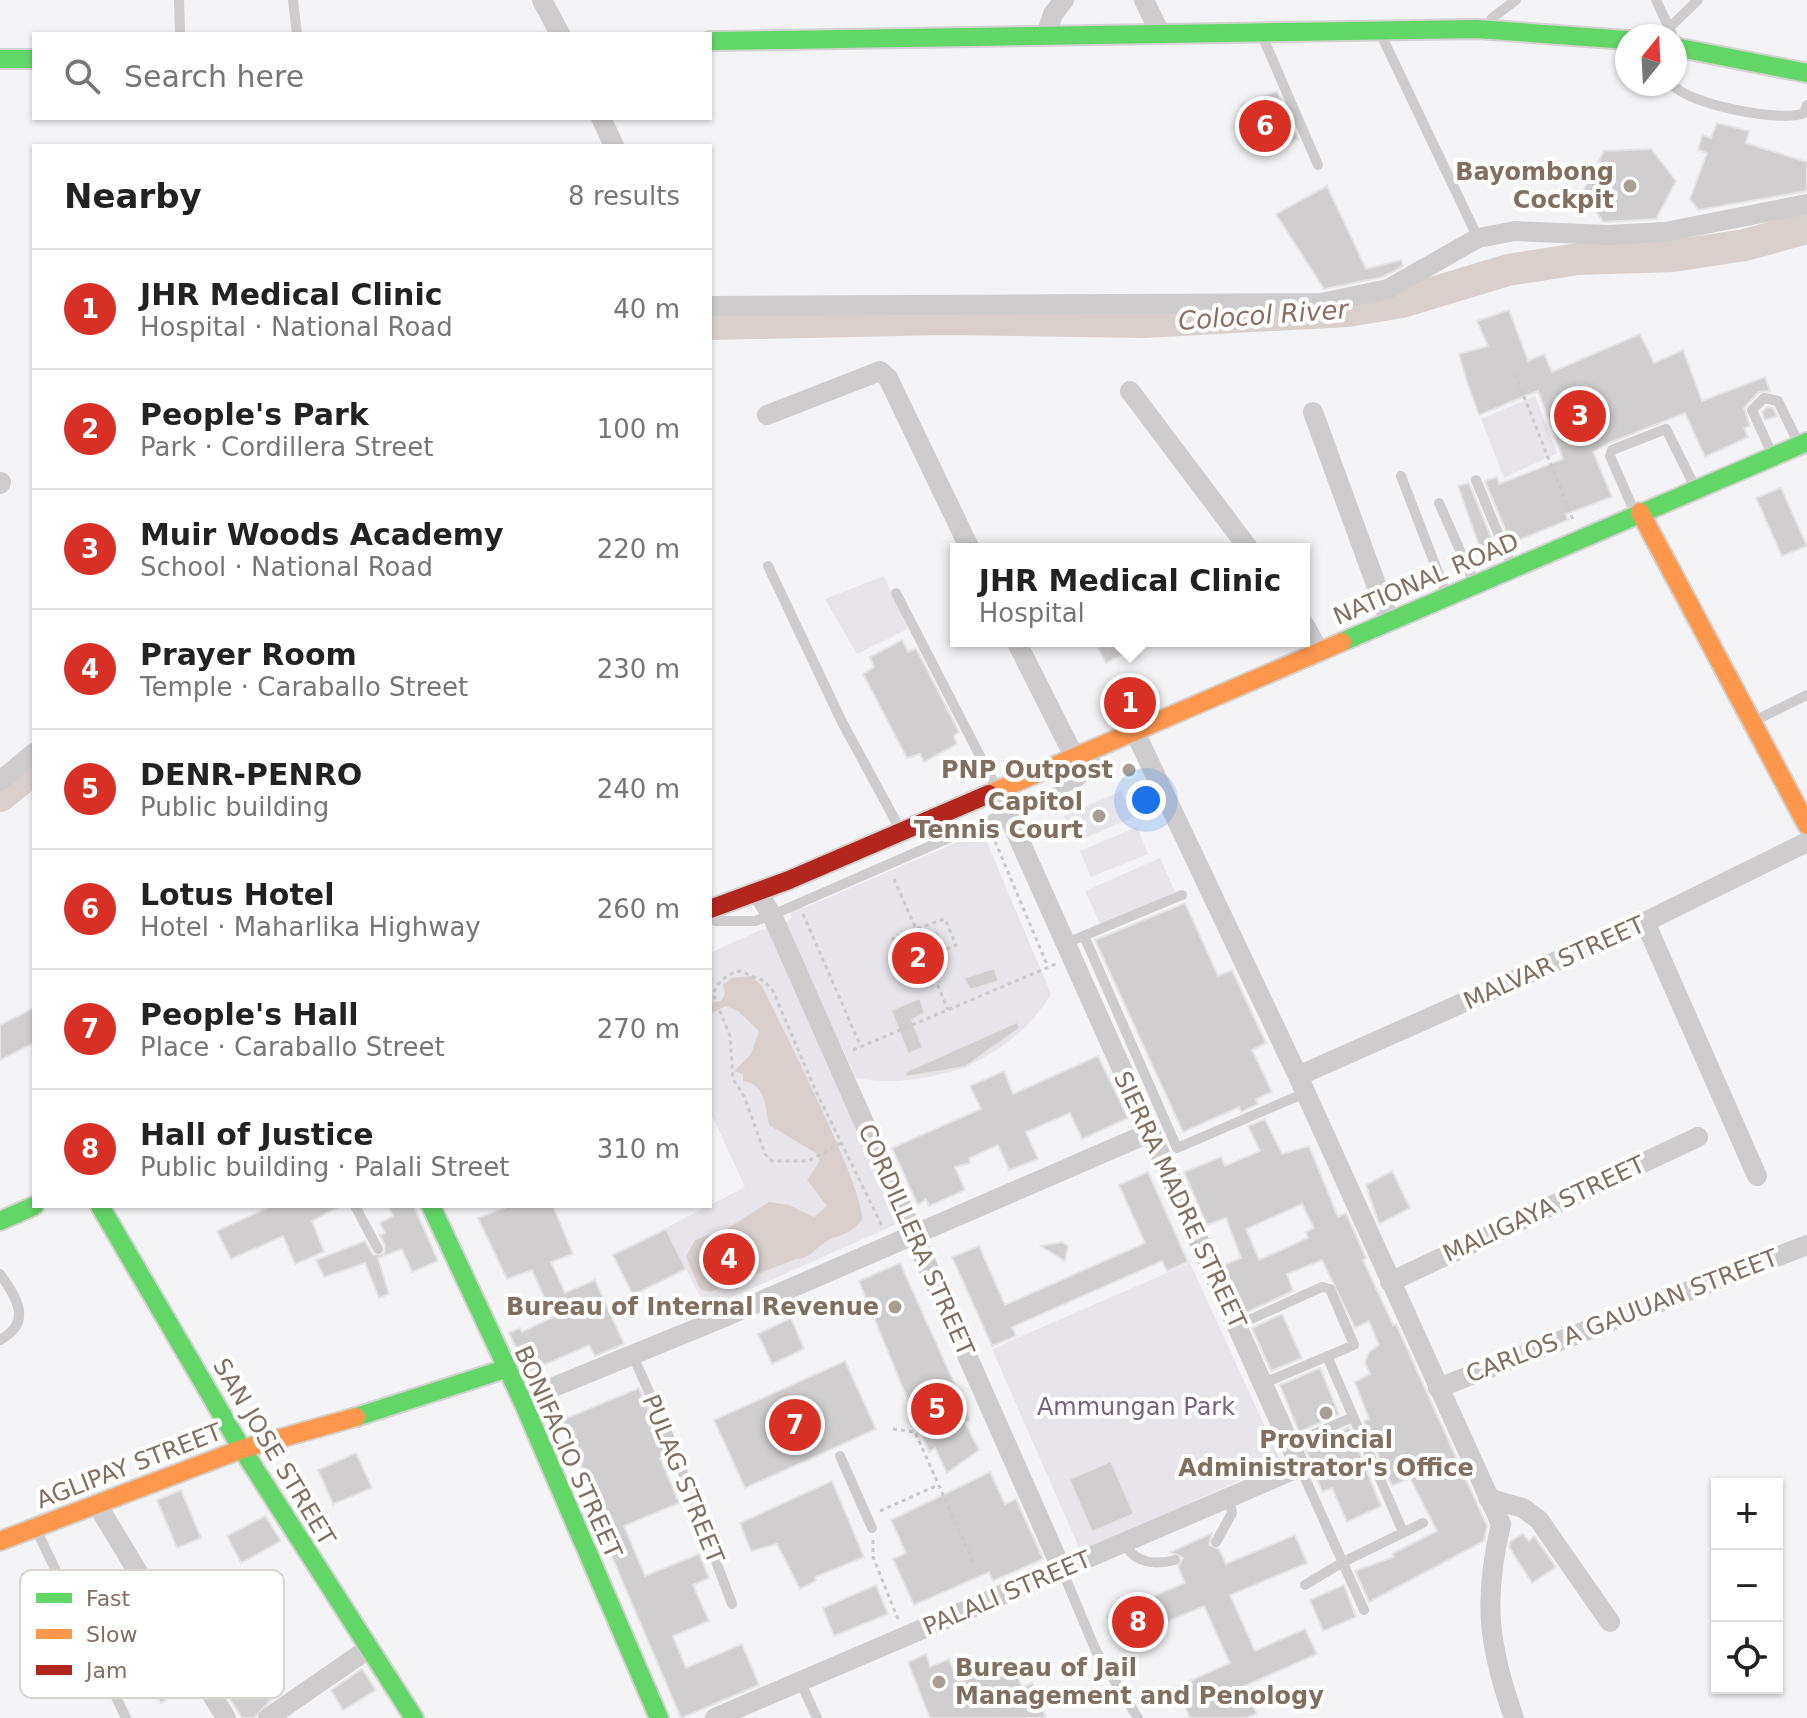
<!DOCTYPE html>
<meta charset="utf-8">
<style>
body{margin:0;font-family:"DejaVu Sans",sans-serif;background:#f2f2f2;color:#222}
.controls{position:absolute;right:24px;bottom:24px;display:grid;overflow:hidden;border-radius:0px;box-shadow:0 2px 6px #0004}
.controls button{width:72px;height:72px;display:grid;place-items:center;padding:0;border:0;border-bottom:2px solid #e0e0e0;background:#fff;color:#222;font:40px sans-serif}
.compass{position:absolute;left:1615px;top:24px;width:72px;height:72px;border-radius:50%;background:#fff;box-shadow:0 2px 6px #0004;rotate:18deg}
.you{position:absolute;left:1146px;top:800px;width:28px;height:28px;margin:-20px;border:6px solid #fff;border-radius:50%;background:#1a73e8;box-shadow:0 0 0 12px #1a73e833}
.badge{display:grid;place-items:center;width:52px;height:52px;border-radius:50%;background:#d93025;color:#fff;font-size:26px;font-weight:700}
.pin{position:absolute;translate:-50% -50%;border:4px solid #fff;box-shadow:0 2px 8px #0006}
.popup{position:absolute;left:950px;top:543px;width:360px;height:104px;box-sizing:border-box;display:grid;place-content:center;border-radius:0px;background:#fff;filter:drop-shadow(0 2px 6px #0005);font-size:26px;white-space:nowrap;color:#767676}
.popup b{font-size:30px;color:#222}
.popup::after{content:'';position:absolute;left:50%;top:100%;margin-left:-16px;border:16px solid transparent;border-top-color:#fff}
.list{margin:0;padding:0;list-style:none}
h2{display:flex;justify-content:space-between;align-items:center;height:104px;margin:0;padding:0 32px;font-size:34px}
h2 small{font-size:26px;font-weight:400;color:#767676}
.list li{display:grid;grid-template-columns:52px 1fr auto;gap:24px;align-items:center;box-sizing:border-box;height:120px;padding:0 32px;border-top:2px solid #e0e0e0}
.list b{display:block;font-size:30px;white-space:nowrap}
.list p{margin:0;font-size:26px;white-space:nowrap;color:#767676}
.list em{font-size:26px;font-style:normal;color:#767676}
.icon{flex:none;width:44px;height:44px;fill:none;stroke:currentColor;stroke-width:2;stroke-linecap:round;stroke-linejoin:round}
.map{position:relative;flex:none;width:1807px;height:1718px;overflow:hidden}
.search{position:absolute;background:#fff;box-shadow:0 2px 6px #0004;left:32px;top:32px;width:680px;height:88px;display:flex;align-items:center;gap:20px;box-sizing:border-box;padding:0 28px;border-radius:0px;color:#767676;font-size:30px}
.panel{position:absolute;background:#fff;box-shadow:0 2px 6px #0004;left:32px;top:144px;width:680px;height:1064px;border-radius:0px}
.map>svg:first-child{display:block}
.green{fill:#e7e4ea}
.water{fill:#d9d0cd;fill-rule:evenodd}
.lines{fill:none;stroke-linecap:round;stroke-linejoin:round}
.river{stroke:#d9d0cd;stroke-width:32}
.building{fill:#d0cece;stroke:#e4e4e5;stroke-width:2;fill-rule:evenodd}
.fast-casing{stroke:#d3d2d1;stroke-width:22}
.slow-casing{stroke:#d3d2d1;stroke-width:22}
.jam-casing{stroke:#d3d2d1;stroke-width:22}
.path{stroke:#cacac9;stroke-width:3;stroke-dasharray:4 4;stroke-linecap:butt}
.lane{stroke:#cecccc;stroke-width:10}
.street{stroke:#cecccc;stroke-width:20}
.fast{stroke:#63d668;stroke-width:18}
.slow{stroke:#ff974d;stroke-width:18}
.jam{stroke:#b3261e;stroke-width:18}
.poi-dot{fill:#a99e94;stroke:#fff;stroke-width:3}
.labels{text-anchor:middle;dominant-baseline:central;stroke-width:8;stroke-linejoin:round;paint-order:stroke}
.poi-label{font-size:24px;font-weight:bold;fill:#816f5f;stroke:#fff;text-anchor:end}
.street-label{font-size:24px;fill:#816f5f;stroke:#fff}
.park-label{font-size:24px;fill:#79627d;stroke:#fff}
.water-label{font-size:26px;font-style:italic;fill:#8b6f63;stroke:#fff}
.key{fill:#fff;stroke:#d9d4cf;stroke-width:2}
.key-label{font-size:22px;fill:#816f5f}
</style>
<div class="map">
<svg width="1807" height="1718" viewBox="0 0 1807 1718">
<rect width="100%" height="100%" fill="#f4f4f6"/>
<!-- green -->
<path class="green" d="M1535 396 1557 453 1504 478 1481 419Z
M884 576 908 629 857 654 825 599Z
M1121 791 1133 817 1076 842 1064 816Z
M1137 827 1148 854 1091 877 1080 851Z
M972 831 976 838 983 835 986 840 1051 994C1012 1060 930 1091 856 1078L785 923 792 918 789 910 802 904 804 908 962 840 961 835Z
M1160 858 1176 894 1102 928 1085 891Z
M772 925 903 1221 706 1309 666 1228 745 1187 710 1111V953Z
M1190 1263 1281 1462 1081 1552 992 1349Z"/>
<!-- water -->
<path class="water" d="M937 931 941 942 910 951 907 942Z
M751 976 762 986C781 1026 865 1188 862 1220 848 1237 839 1233 824 1243 813 1250 809 1259 796 1259L710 1292 700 1289 686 1257 695 1240 728 1228 769 1202 789 1205 814 1217 827 1206 807 1180 819 1162V1155L769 1125C765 1105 766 1085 743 1081V1074L734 1071 751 1054 759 1031 738 1011 726 1006 710 1014V1002L721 1001 725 994 723 985 732 978ZM728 1248 737 1251 740 1259 737 1267 729 1271 721 1267 717 1259 720 1251Z"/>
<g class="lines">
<!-- river -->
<path class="river" d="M710 324 943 319 1144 322 1348 311 1402 302 1508 270 1578 259 1673 256 1745 245 1807 228
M0 796 34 769"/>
</g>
<!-- building -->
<path class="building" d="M1277 91 1298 139 1270 152 1241 105Z
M1717 123 1749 131 1746 143 1807 162V191L1698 210 1690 199 1707 153 1698 150 1702 135 1711 138Z
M1651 149 1676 181 1656 219 1603 222 1583 191 1604 151Z
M1327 186 1366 269 1401 260 1403 266 1383 277 1324 289 1276 214Z
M1509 310 1528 361 1544 354 1552 372 1640 334 1654 363 1683 350 1702 401 1765 377 1770 391 1759 392 1744 408 1750 426 1744 428 1748 437 1705 457 1685 413 1609 443 1593 452 1612 497 1566 514 1568 520 1511 543 1485 481 1497 477 1499 484 1563 459 1538 391 1479 415 1467 382 1459 354 1488 346 1477 321Z
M1767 407 1773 408 1777 416 1765 420 1762 412Z
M1469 483 1497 552 1483 557 1458 486Z
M1781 488 1807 546 1782 556 1756 498Z
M902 640 908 652 916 648 959 732 954 736 957 744 924 762 920 754 907 758 863 674 874 667 870 657Z
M1094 641H1148L1106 663Z
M1185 903 1218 976 1232 970 1266 1043 1252 1050 1272 1092 1256 1099 1258 1104 1241 1112 1239 1107 1183 1132 1095 940Z
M994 968 999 981 970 990 964 978Z
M920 998 925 1013 912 1020 923 1048 908 1054 891 1010Z
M34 1008V1043L0 1060V1025Z
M1017 1022 1020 1028 965 1067 906 1077 905 1072Z
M1098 1056 1128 1118 1082 1139 1070 1113 1026 1132 1038 1159 1009 1170 998 1145 969 1158 970 1163 955 1167 965 1190 929 1206 926 1199 918 1205 892 1148 981 1109 970 1086 1004 1071 1013 1094Z
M1265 1119 1282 1154 1309 1146 1338 1217 1346 1213 1366 1258 1363 1260 1393 1325 1396 1324 1487 1526 1484 1541 1369 1602 1355 1571 1394 1557 1392 1554 1437 1531 1410 1478 1392 1486 1364 1421 1369 1419 1355 1382 1370 1374 1365 1363 1369 1352 1379 1345 1369 1321 1355 1328 1322 1260 1287 1274 1293 1291 1245 1313 1224 1265 1241 1258 1226 1218 1207 1225 1184 1172 1221 1157 1225 1166 1260 1151 1248 1126ZM1302 1204 1314 1228 1306 1232 1308 1238 1259 1260 1246 1229Z
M1392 1171 1410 1208 1379 1224 1366 1185Z
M1148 1172 1188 1262 1167 1271 1162 1261 1012 1327 1016 1336 992 1346 952 1257 979 1246 1005 1305 1145 1243 1119 1185Z
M272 1206H340L312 1221 324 1252 295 1264 283 1236 231 1259 217 1231Z
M388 1206H414L438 1261 412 1272 402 1249 378 1258 389 1294 379 1298 365 1263 324 1277 316 1260 365 1241 373 1255 384 1254 385 1246 380 1235 385 1233 380 1223 393 1216Z
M510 1206H553L573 1254 551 1262 565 1293 595 1280 624 1344 595 1356 589 1345 528 1372 509 1333 520 1328 522 1332 553 1317 532 1270 507 1279 478 1218Z
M666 1229 686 1269 633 1295 613 1255Z
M1062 1242 1068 1246 1065 1261 1041 1246Z
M718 1259a11 11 0 1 1 22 0a11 11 0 1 1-22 0Z
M900 1263 965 1407 969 1420 965 1423 979 1450 947 1473 935 1448 929 1452 859 1281Z
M1282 1314 1302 1358 1271 1371 1252 1328Z
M791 1318 804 1349 772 1364 758 1334Z
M845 1361 876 1429 745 1488 714 1420Z
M1320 1368 1339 1414 1299 1432 1280 1385Z
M639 1388 668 1454 660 1458 679 1503 624 1526 645 1576 699 1554 709 1578 693 1585 709 1621 673 1636 686 1668 742 1644 759 1685 681 1718 592 1510 586 1491 592 1489 560 1421Z
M1349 1427 1381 1506 1347 1522 1332 1488 1322 1492 1305 1447Z
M356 1453 372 1488 333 1504 318 1470Z
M1111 1461 1134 1514 1092 1532 1069 1479Z
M990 1472 1005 1504 1016 1499 1043 1559 993 1581 989 1572 914 1605 893 1559 906 1553 891 1520Z
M832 1481 864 1557 815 1577 816 1581 800 1589 777 1544 751 1551 740 1523Z
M181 1490 201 1538 177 1548 157 1500Z
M265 1516 281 1541 241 1563 227 1536Z
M1212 1533 1209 1545 1219 1549 1226 1564 1295 1535 1307 1563 1230 1595 1255 1651 1305 1629 1317 1654 1242 1687 1257 1713 1247 1718H1190L1176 1687 1230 1663 1204 1606 1118 1642 1107 1616 1185 1583 1178 1567 1183 1558 1171 1552Z
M1523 1534 1529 1541 1534 1536 1556 1567 1532 1583 1509 1547 1511 1541Z
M876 1585 888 1614 834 1636 823 1608Z
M1344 1585 1356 1617 1323 1631 1310 1600Z
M926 1654 930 1667 949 1659 958 1682 989 1672 985 1663 998 1659 1006 1673 1016 1670 1022 1688 1032 1683 1046 1718H930L908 1662Z
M178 1663 190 1684 161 1703 148 1682Z
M362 1669 376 1690 343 1710 331 1690Z
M256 1676 271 1700 254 1718H242L227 1694Z"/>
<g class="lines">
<!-- fast casing -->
<g class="fast-casing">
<path id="fast" d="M710 41 1477 29 1627 40
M1675 47 1807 73
M0 59H34
M1342 642 1807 442
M100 1206 242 1449 414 1718
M431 1206 522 1400 659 1718
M0 1221 34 1206
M356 1417 505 1369"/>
</g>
<!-- slow casing -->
<g class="slow-casing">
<path id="slow" d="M1640 512 1807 825
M989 794 1342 642
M0 1541 242 1449 356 1417"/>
</g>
<!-- jam casing -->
<g class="jam-casing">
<path id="jam" d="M710 909 789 880 989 794"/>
</g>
<!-- path -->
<path class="path" d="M1515 374 1573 520
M992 834 1048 967
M894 879 916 929 945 919 956 945 926 957 948 1010
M803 914 861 1047
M916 929 893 938 903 965 924 958
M853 1050 1056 964
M841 1143 808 1161H772L765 1154 744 1096 733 1079 730 1036 713 994C719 980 726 975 740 971L764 981 773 991 814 1087 882 1226
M729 1271 739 1292
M893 1429 915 1432 974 1564
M880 1511 938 1485
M873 1540V1557L898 1619"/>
<!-- lane -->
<path class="lane" d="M179 0 180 34
M293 0 297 34
M1656 0 1672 34
M1492 18 1516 0
M1668 29 1698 0
M1383 39 1478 238
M1264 40 1318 165
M1672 84C1686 104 1782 123 1804 113L1807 105
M1772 454 1752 410 1764 398 1778 401 1799 444
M1401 476 1446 593
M1476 480 1512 567
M1439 503 1474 582
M1635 513 1610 456 1612 450 1666 429 1695 487
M768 566 842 722 900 829
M896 593 996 787
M1752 722 1807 695
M712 911 716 921H755L772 915 1080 781 1102 753
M1084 936 1177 1148 1305 1093
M1064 944 1182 895
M355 1206 378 1249
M0 1274C17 1298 33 1322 0 1340
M1238 1325 1322 1287 1330 1289 1354 1345 1264 1383
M633 1356 673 1446 732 1604
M1327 1356 1403 1532
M1291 1444 1353 1417
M840 1456 872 1528
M1300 1467 1364 1610
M36 1529 126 1718
M1216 1542 1232 1513 1229 1497
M1124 1543C1135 1564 1155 1565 1175 1560
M1062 1570 1096 1651 1138 1718
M1305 1585 1343 1562 1423 1523
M800 1681 817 1718"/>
<!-- street -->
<path class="street" d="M542 0 560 34
M1144 0 1159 31
M1046 35 1053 14 1064 0
M601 118 614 146
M710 306 1321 303 1388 289 1478 238 1515 231 1608 235 1665 232 1807 204
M1130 391 1249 549
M1313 412 1389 620
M767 415 880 371 888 378 970 549
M0 484 1 482
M1304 624 1319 651
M1016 641 1074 756
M1134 730 1298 1076 1501 1524C1483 1600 1488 1645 1514 1718
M0 781 34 753
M757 892 772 915 1062 1570
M1645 922 1757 1176
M1298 1076 1645 922 1807 842
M1390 1282 1698 1137
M1438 1388 1807 1245
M522 1400 715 1321 1149 1133
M1488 1498 1523 1508 1539 1520 1610 1622
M98 1506 226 1718
M268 1718 368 1649
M715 1718 1300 1467 997 790"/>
<!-- fast -->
<use href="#fast" class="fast"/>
<!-- slow -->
<use href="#slow" class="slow"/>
<!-- jam -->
<use href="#jam" class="jam"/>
</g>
<!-- markers -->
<g class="poi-dot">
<circle cx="1630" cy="186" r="8"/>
<circle cx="1129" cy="770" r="8"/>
<circle cx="1099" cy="816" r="8"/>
<circle cx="895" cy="1307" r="8"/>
<circle cx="1326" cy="1413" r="8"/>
<circle cx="939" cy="1682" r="8"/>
</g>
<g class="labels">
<!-- poi labels -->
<g class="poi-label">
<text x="1614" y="172">Bayombong<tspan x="1614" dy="28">Cockpit</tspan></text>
<text x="1113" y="770">PNP Outpost</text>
<text x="1083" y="802">Capitol<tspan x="1083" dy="28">Tennis Court</tspan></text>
<text x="879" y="1307">Bureau of Internal Revenue</text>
<text x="1326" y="1440" text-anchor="middle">Provincial<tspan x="1326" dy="28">Administrator's Office</tspan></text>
<text x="955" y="1668" text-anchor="start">Bureau of Jail<tspan x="955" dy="28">Management and Penology</tspan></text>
</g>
<!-- street labels -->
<g class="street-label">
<text transform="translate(1426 579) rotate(-23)">NATIONAL ROAD</text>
<text transform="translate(1554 963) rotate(-24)">MALVAR STREET</text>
<text transform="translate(1180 1200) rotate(65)">SIERRA MADRE STREET</text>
<text transform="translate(1544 1209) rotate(-25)">MALIGAYA STREET</text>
<text transform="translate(916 1240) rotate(66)">CORDILLERA STREET</text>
<text transform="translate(1622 1316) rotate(-21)">CARLOS A GAUUAN STREET</text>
<text transform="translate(274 1452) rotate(59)">SAN JOSE STREET</text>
<text transform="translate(568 1452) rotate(66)">BONIFACIO STREET</text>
<text transform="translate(129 1466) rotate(-21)">AGLIPAY STREET</text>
<text transform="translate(683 1479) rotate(68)">PULAG STREET</text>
<text transform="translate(1007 1593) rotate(-23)">PALALI STREET</text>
</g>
<!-- park labels -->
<g class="park-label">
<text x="1136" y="1407">Ammungan Park</text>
</g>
<!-- water labels -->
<g class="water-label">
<text transform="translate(1263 315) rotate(-4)">Colocol River</text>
</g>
</g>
<!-- legend -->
<rect x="20" y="1570" width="264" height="128" rx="12" class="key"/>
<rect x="36" y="1593" width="36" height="10" fill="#63d668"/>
<rect x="36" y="1629" width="36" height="10" fill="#ff974d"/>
<rect x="36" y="1665" width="36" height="10" fill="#b3261e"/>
<g class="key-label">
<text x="86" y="1606">Fast</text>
<text x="86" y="1642">Slow</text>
<text x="86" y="1678">Jam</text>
</g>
</svg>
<div class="controls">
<button>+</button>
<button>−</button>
<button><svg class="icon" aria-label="locate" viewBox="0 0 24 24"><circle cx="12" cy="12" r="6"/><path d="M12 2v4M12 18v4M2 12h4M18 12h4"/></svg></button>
</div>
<svg class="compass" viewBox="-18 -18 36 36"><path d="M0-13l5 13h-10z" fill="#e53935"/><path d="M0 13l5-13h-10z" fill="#767676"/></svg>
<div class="you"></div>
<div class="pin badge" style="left:1130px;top:703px">1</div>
<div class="popup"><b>JHR Medical Clinic</b>Hospital</div>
<div class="pin badge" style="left:918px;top:958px">2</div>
<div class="pin badge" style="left:1580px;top:416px">3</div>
<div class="pin badge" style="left:729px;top:1259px">4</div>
<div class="pin badge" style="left:937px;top:1409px">5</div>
<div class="pin badge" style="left:1265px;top:126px">6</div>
<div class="pin badge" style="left:795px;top:1425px">7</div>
<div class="pin badge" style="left:1138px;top:1622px">8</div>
<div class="search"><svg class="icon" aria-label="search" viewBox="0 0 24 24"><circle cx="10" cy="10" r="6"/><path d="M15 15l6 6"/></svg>Search here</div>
<section class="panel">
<h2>Nearby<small>8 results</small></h2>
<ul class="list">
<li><span class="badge">1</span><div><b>JHR Medical Clinic</b><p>Hospital · National Road</p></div><em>40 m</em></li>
<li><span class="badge">2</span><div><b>People's Park</b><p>Park · Cordillera Street</p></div><em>100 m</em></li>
<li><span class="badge">3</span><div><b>Muir Woods Academy</b><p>School · National Road</p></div><em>220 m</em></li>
<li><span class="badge">4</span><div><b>Prayer Room</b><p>Temple · Caraballo Street</p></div><em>230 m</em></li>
<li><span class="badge">5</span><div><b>DENR-PENRO</b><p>Public building</p></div><em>240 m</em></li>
<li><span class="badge">6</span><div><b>Lotus Hotel</b><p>Hotel · Maharlika Highway</p></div><em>260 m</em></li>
<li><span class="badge">7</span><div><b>People's Hall</b><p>Place · Caraballo Street</p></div><em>270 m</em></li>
<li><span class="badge">8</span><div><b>Hall of Justice</b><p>Public building · Palali Street</p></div><em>310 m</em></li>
</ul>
</section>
</div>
